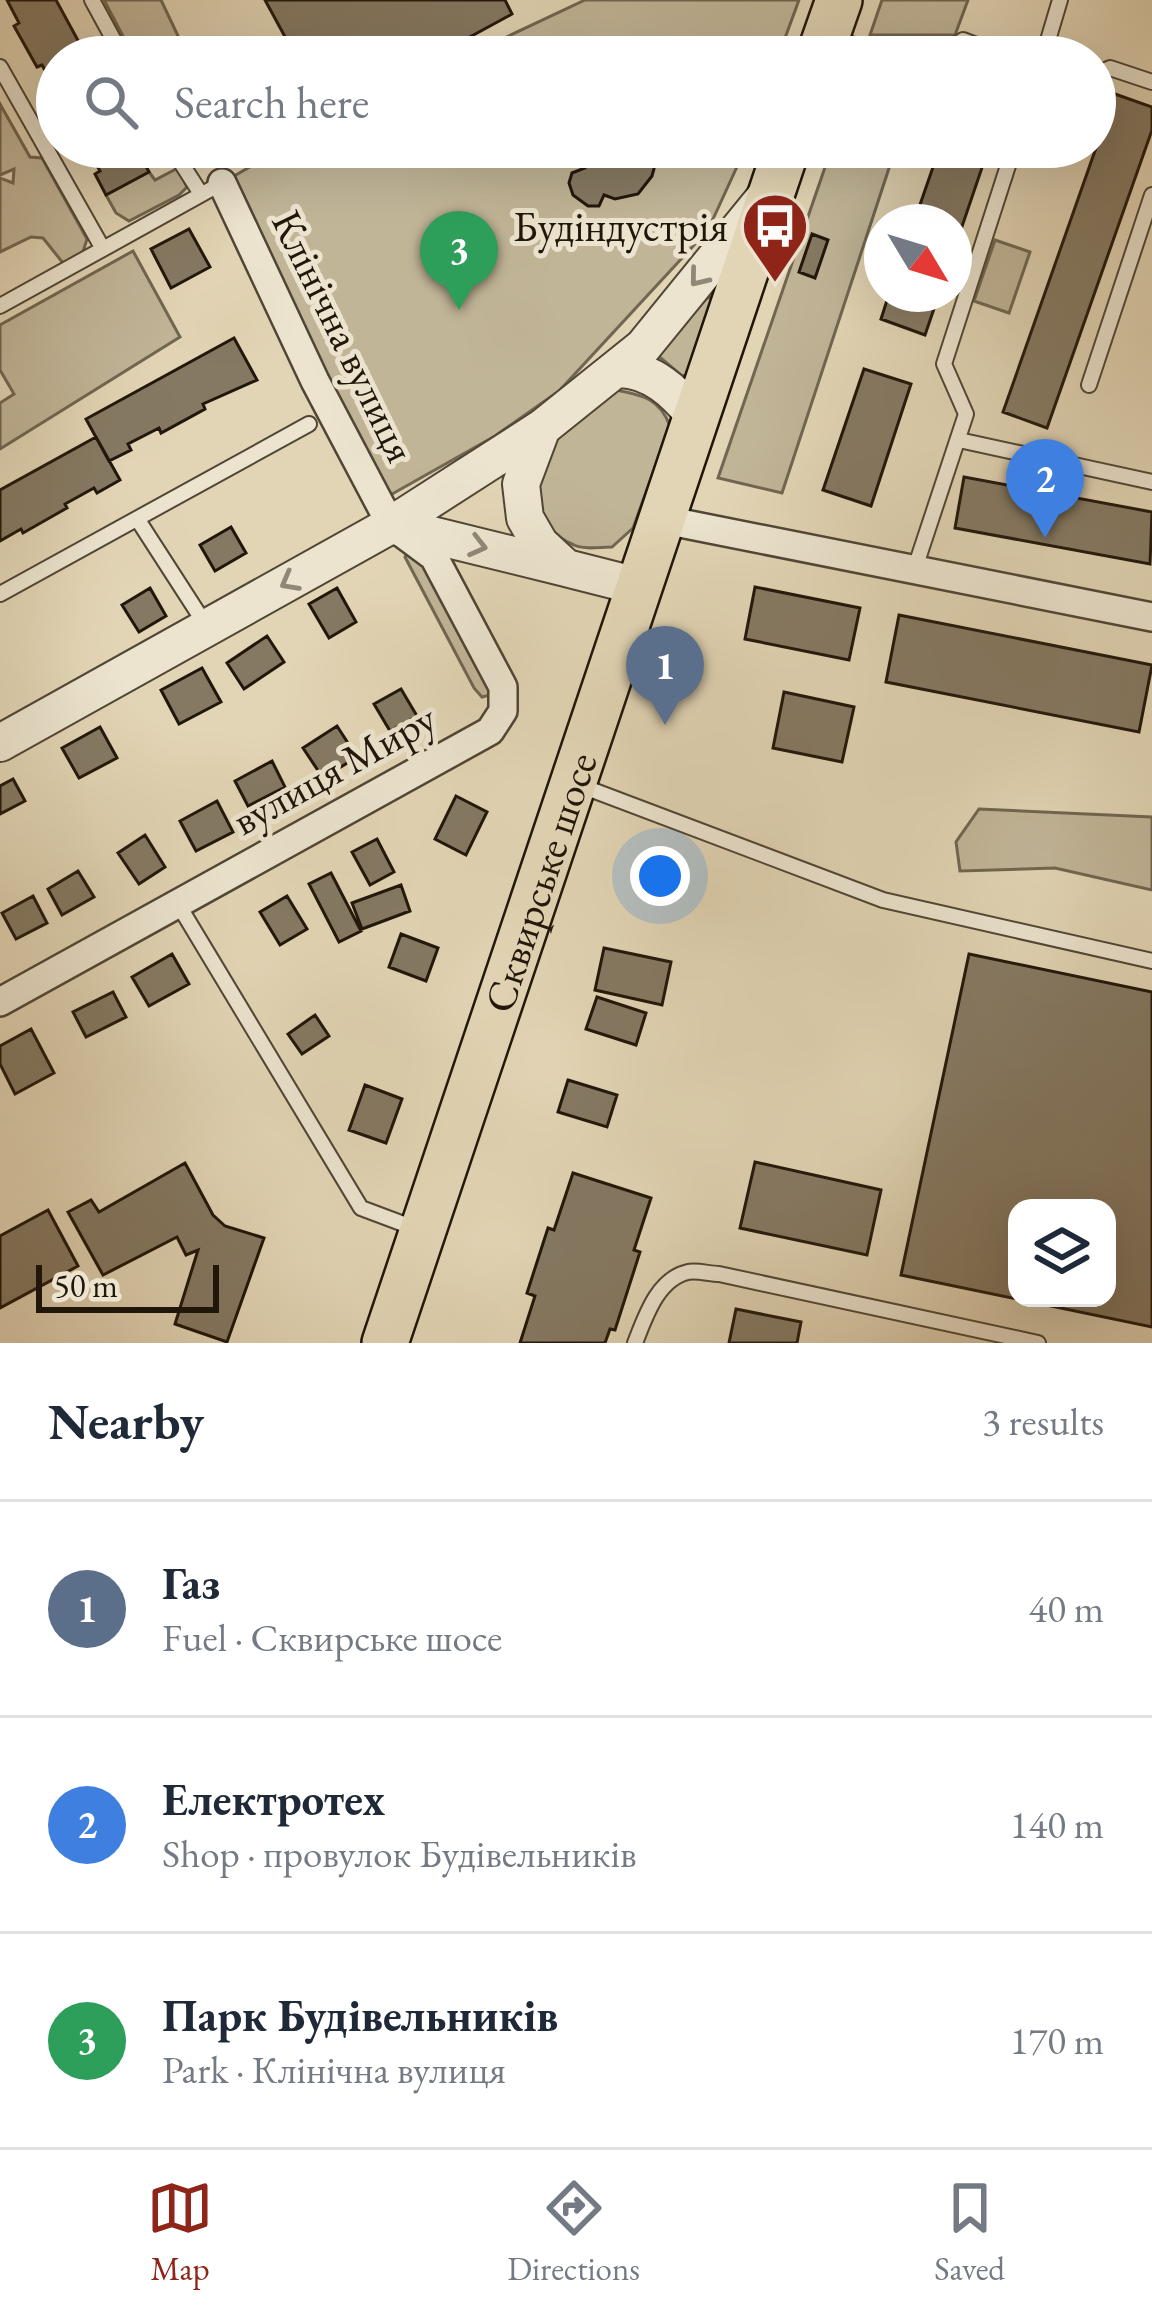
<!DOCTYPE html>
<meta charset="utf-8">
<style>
body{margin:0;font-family:"EB Garamond",serif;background:#f6f6f7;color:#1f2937}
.controls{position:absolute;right:36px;bottom:36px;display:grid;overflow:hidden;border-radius:24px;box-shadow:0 12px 48px #0002}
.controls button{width:108px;height:108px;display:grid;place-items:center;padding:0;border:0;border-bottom:3px solid #e0e1e3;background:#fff;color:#1f2937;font:60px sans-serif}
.compass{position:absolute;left:864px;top:204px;width:108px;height:108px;border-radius:50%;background:#fff;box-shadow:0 12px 48px #0002;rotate:128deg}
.scale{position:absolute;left:36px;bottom:30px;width:183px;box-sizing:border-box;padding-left:12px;border:6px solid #20160a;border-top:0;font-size:33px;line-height:42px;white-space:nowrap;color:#20160a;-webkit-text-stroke:9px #ece4cf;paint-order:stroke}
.you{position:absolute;left:660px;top:876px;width:42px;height:42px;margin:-30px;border:9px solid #fff;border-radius:50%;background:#1a73e8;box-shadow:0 0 0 18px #1a73e833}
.badge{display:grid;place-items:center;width:78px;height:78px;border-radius:50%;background:#8f2418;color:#fff;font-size:39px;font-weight:700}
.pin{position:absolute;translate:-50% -99px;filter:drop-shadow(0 3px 6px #0008)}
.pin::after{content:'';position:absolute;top:63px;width:42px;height:36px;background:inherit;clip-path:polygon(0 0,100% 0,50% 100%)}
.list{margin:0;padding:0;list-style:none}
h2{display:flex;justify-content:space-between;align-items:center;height:156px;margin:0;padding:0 48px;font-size:51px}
h2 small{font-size:39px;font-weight:400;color:#747a83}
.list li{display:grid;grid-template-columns:78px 1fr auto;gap:36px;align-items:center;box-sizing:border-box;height:216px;padding:0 48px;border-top:3px solid #e0e1e3}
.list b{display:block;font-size:45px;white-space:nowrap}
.list p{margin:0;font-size:39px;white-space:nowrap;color:#747a83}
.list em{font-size:39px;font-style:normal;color:#747a83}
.icon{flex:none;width:66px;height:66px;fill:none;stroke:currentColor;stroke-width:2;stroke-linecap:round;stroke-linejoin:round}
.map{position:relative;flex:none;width:1152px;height:1343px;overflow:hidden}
.search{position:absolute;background:#fff;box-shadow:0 12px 48px #0002;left:36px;right:36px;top:36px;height:132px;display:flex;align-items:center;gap:30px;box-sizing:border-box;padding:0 42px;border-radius:66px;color:#747a83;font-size:45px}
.sheet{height:804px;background:#fff}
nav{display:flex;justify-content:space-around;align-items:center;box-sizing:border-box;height:168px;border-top:3px solid #e0e1e3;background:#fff;font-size:33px;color:#747a83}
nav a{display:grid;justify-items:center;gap:6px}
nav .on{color:#8f2418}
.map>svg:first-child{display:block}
.green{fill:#c1b598;stroke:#706651;stroke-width:3}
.building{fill:#857963;stroke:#20160a;stroke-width:3;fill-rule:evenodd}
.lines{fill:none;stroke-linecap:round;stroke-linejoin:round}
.service-casing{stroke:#504635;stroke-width:18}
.minor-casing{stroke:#504635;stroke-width:32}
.tertiary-casing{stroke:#504635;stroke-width:40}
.primary-casing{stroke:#20160a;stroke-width:50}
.service{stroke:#ece4cf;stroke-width:14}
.minor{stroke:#ece4cf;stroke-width:27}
.tertiary{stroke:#ece4cf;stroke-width:36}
.primary{stroke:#e2d5b5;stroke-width:45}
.oneway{stroke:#908776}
.labels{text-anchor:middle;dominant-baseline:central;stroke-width:10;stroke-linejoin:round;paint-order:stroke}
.poi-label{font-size:42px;fill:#20160a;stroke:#ece4cf;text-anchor:end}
.street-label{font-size:42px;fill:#20160a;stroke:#ece4cf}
</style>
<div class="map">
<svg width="1152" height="1343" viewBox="0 0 1152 1343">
<rect width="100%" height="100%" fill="#e2d5b5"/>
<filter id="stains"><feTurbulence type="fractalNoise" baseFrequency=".00167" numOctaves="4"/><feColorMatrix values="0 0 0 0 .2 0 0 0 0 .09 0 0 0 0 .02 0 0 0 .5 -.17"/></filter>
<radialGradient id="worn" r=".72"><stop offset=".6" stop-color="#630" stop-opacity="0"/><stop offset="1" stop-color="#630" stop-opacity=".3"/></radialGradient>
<!-- green -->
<path class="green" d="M104 0H161L188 57H134Z
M585 0H799L778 57H464Z
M882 0H968L955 35H870Z
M0 104 30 157 42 158 87 239 83 252 63 263 43 238 31 237 0 252V178L13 183 14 169 0 175Z
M255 147H746L708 230 559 391 495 436 378 502 222 183 253 165Z
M832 147H896L782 493 718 478Z
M178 168 187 187 179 195 129 221 116 213 106 195 149 172 155 180Z
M995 240 1030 252 1009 313 974 301Z
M133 251 180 337 0 449V403L14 394 0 370V325Z
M714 297 687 375 682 376 656 354 707 298Z
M616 390C643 395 660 399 670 426L633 528 612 547C600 547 585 550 574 545 530 527 531 471 554 437 566 419 598 403 616 390Z
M410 549 418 550 493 685 490 695 482 697 474 688 405 557Z
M979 809 1152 817V890L1055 868 960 871 956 842Z"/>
<!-- building -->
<path class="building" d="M7 0H56L87 57H57V92L42 65 37 67 14 26 19 23Z
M265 0H505L512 14 433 57H296Z
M1115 94 1152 107V130L1047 428 1003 412Z
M86 147H136L149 172 106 195 95 174 100 171Z
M589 147H650L655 165 652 176 638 194 615 199 604 195 599 206H588L573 195 569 183 572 173 585 168Z
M940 147H989L954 250V222H914Z
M189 229 210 267 171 288 151 249Z
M812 234 828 240 815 278 799 272Z
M889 294H939L925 335 881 319Z
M234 338 257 380 203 404 205 409 161 433 159 428 128 444 131 450 109 461 86 419Z
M864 369 911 384 871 506 823 490Z
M96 437 120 480 97 493 94 488 65 504 67 508 23 533 21 529 0 541V490Z
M964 477 1152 512 1150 564 955 528Z
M231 527 246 553 215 571 200 545Z
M755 587 860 608 849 660 745 639Z
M150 588 166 616 139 632 122 605Z
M337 588 356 622 329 638 309 604Z
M899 615 1152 665 1139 732 886 682Z
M267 636 284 662 244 689 227 663Z
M202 668 221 702 179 724 161 690Z
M401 689 417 716 390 731 374 704Z
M784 692 854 707 842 762 773 748Z
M337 726 357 757 323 778 303 748Z
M100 727 117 758 79 778 62 748Z
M272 761 285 787 248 806 235 781Z
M13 779 25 801 0 814V786Z
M456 796 487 812 466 855 435 839Z
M217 801 233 832 196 851 180 821Z
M145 835 165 867 139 884 118 853Z
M377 839 394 872 370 885 352 852Z
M78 871 94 897 62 915 48 889Z
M331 873 361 931 339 942 309 884Z
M401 885 410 911 362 929 352 903Z
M33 896 47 923 16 939 2 913Z
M287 896 307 929 280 945 260 912Z
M401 934 438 948 426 981 389 967Z
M604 948 671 962 662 1005 595 990Z
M172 954 189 984 149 1006 132 977Z
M969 954 1152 992V1327L901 1275ZM1017 1208H1107V1298H1017Z
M113 992 126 1017 86 1037 73 1012Z
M597 997 646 1013 636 1045 586 1029Z
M315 1015 329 1036 302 1054 288 1034Z
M31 1029 54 1073 15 1094 0 1064V1046Z
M568 1080 617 1095 607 1127 558 1112Z
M365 1085 402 1099 386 1143 349 1130Z
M755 1162 881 1190 867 1255 740 1228Z
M185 1163 213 1215 225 1226 264 1238 227 1342 175 1324 198 1250 186 1255 177 1237 103 1275 68 1212 91 1200 99 1212Z
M573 1173 651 1198 634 1250 640 1252 615 1330 610 1329 605 1343H520L535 1296 527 1293 548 1228 554 1230Z
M48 1210 78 1266 0 1308V1236Z
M736 1309 801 1322 797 1343H729Z"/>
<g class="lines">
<!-- service casing -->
<g class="service-casing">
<path id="service" d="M92 0 123 57
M831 37 889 57
M938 57 963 40 1008 57
M1043 57 1060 0
M0 67 103 249
M1095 75 1110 68 1152 82
M171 147 201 194
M0 306 222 183
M1089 385 1152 195
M959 440 1152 482
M138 520 207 627
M915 568 966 414 944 364 1014 147
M0 594 309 424
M579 785 883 900 1152 961
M178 904 361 1208 417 1229
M635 1343C645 1318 657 1279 688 1272 697 1270 710 1274 719 1274L1038 1343"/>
</g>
<!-- minor casing -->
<g class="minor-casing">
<path id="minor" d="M660 519 1152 617
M0 1002 490 731 503 711V687L434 557 391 525 315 381 222 183"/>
</g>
<!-- tertiary casing -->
<g class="tertiary-casing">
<path id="tertiary" d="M620 369C652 370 675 392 695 416
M542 428 521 484 525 518 540 544 566 568 637 586
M391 525 562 567
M0 743 391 525 542 428 643 347 765 197"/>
</g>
<!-- primary casing -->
<g class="primary-casing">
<g id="primary">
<path d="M819 57 839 0"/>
<path id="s1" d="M385 1343 787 147"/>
</g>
</g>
<!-- service -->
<use href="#service" class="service"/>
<!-- minor -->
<use href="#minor" class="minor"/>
<!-- tertiary -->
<use href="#tertiary" class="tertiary"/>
<!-- primary -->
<use href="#primary" class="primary"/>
</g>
<!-- one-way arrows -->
<defs><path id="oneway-chevron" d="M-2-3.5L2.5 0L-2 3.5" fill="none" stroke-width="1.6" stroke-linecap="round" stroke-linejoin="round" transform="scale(3)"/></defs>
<g class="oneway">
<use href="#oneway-chevron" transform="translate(698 278) rotate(129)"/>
<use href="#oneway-chevron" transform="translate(478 546) rotate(14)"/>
<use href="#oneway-chevron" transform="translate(289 582) rotate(151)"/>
</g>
<!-- icons -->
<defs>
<g id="bus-pin" transform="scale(3.45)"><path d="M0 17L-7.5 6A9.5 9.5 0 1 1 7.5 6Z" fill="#8f2418" stroke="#ece4cf"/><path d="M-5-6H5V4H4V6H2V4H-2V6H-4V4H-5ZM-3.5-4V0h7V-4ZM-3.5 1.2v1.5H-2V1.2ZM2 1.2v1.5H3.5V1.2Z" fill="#fff"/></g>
</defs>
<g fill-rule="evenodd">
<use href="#bus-pin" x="775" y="226"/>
</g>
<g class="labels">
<!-- poi labels -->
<g class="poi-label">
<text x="728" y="226">Будіндустрія</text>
</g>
<!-- street labels -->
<g class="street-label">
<text transform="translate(344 336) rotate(64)">Клінічна вулиця</text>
<text transform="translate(334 769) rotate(-29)">вулиця Миру</text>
<text stroke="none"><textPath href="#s1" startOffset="486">Сквирське шосе</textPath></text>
</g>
</g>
<rect width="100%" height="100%" filter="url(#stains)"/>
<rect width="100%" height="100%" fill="url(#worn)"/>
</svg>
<div class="controls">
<button><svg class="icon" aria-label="layers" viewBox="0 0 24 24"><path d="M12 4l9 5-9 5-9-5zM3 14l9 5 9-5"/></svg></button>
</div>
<svg class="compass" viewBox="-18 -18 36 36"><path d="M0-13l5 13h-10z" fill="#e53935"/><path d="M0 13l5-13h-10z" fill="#747a83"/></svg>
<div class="scale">50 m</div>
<div class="you"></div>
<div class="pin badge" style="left:665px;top:725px;background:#5c6f8a">1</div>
<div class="pin badge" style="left:1045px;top:538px;background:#3f7fe0">2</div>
<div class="pin badge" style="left:459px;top:310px;background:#2e9e5b">3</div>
<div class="search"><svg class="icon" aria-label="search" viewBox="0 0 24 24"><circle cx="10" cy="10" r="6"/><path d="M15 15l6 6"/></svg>Search here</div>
</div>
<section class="sheet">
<h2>Nearby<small>3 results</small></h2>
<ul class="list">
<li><span class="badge" style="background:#5c6f8a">1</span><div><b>Газ</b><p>Fuel · Сквирське шосе</p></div><em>40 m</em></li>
<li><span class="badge" style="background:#3f7fe0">2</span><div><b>Електротех</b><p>Shop · провулок Будівельників</p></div><em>140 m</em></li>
<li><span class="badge" style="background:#2e9e5b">3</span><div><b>Парк Будівельників</b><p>Park · Клінічна вулиця</p></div><em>170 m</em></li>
</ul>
</section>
<nav>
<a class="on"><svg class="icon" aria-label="map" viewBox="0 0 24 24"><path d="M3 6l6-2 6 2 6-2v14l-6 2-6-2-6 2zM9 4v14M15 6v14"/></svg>Map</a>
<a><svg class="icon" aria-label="directions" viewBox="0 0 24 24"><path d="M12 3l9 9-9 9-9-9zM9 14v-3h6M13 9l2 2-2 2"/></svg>Directions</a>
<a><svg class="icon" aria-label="saved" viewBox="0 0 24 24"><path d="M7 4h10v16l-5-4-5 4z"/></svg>Saved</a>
</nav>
